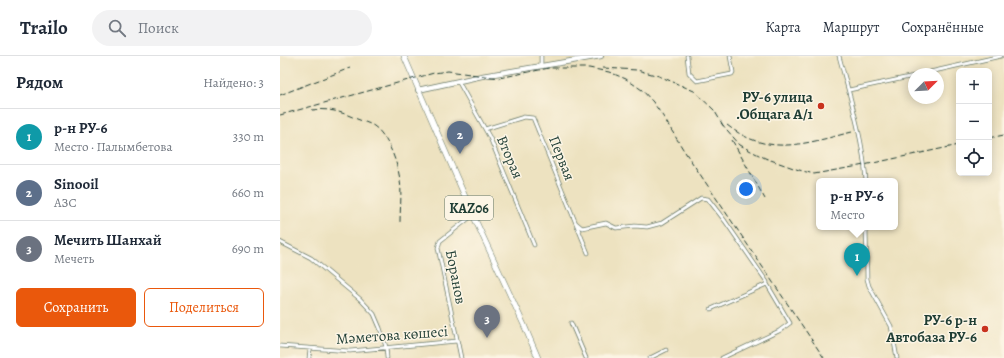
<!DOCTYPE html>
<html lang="ru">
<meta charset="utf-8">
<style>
body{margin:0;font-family:Alegreya,serif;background:#f2f2f3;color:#1f2937}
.controls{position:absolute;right:12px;top:12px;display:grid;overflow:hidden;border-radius:6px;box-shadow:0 2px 10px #0003}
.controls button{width:36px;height:36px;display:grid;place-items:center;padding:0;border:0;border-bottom:1px solid #e0e1e3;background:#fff;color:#1f2937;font:20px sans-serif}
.compass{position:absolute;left:628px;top:12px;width:36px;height:36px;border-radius:50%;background:#fff;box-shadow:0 2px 10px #0003;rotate:66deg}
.you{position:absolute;left:466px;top:133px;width:14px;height:14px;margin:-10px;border:3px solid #fff;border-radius:50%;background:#1a73e8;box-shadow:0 0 0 6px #1a73e833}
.badge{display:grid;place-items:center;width:26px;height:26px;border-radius:50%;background:#ea580c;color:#fff;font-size:13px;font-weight:700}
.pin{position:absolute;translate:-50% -33px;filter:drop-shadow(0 1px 2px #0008)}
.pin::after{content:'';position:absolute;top:21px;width:14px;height:12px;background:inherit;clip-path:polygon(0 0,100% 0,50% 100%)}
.popup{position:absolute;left:536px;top:122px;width:82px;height:52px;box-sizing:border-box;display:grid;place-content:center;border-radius:6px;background:#fff;filter:drop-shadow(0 1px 3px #0005);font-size:13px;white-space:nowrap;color:#747a83}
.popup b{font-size:15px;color:#1f2937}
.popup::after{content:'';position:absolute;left:50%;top:100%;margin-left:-8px;border:8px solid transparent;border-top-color:#fff}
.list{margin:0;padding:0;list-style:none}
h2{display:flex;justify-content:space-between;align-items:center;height:52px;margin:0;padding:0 16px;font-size:17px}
h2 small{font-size:13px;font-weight:400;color:#747a83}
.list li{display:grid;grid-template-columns:26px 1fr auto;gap:12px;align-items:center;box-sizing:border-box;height:56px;padding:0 16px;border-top:1px solid #e0e1e3}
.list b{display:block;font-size:15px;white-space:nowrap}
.list p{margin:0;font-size:13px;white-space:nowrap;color:#747a83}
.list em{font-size:13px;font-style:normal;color:#747a83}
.actions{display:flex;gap:8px;padding:12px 16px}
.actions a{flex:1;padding:9px 0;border:1px solid #ea580c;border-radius:6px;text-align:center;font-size:14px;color:#ea580c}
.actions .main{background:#ea580c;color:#fff}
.icon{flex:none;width:22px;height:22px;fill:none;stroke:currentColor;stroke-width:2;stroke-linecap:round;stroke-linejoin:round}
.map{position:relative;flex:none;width:724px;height:302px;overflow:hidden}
header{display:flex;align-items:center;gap:24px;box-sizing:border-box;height:56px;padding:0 20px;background:#fff;border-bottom:1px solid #e0e1e3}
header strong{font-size:19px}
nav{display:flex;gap:22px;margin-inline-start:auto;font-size:14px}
.search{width:280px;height:36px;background:#f2f2f3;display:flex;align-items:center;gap:10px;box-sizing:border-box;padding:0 14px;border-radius:22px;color:#747a83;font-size:15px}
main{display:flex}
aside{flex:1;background:#fff}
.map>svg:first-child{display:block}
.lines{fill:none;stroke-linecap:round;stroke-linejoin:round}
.minor-casing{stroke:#677765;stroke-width:4.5}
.secondary-casing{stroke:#677765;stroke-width:6}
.primary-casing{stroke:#677765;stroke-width:6}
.minor{stroke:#fff;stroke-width:3}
.secondary{stroke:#fff;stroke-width:4.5}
.primary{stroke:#fff;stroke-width:5}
.rail{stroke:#1f3d34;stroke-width:1;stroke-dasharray:6 3;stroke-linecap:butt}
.poi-dot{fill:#c8321e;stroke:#fcf5e5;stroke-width:1.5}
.labels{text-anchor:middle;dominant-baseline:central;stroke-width:3;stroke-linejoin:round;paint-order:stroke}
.shield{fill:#fcf5e5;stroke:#617469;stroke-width:1}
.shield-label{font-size:14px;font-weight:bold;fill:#1f3d34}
.poi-label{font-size:15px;font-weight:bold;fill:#1f3d34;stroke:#fcf5e5;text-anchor:end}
.street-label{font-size:15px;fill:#1f3d34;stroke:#fcf5e5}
</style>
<header>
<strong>Trailo</strong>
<div class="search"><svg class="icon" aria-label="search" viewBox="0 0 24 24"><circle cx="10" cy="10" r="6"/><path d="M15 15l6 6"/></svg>Поиск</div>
<nav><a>Карта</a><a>Маршрут</a><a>Сохранённые</a></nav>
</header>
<main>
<aside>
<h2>Рядом<small>Найдено: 3</small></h2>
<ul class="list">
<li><span class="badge" style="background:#0f9aa8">1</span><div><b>р-н РУ-6</b><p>Место · Палымбетова</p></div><em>330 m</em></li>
<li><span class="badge" style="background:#5c6f8a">2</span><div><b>Sinooil</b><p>АЗС</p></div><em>660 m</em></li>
<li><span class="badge" style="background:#6b7280">3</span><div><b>Мечить Шанхай</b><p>Мечеть</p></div><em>690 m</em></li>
</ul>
<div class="actions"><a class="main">Сохранить</a><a>Поделиться</a></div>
</aside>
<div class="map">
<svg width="724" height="302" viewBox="0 0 724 302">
<rect width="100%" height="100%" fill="#fcf5e5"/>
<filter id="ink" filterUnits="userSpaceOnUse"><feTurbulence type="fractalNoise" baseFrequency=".025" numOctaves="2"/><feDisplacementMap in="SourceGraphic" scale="8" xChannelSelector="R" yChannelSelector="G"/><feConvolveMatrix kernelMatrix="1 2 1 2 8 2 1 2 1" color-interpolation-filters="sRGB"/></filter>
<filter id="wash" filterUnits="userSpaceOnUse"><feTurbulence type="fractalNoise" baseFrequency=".012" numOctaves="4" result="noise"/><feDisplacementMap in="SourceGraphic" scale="16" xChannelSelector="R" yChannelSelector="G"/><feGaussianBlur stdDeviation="0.9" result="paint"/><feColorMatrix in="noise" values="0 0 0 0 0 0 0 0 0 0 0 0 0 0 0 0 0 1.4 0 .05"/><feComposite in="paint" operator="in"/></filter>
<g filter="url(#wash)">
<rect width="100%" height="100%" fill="#ede2c0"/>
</g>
<g filter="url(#ink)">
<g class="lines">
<!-- minor casing -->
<g class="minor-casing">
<path id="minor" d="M407 0 409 17 417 25 452 18 453 16 450 0
M559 0C570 41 583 82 586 125
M261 10V0
M641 18 721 0
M178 25 210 82 254 189
M569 34 634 20
M205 73 244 61 253 62 308 197
M296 167 302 172 326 167 336 172 355 170 367 171 382 167 421 142 428 143 445 165 487 226V228
M586 171 587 223 589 230 611 270 617 302
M0 186 31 202 80 243 94 258 100 272 106 291 107 302
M431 253 487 228 510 267 499 275 442 302
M291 267 306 302
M0 290 70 295 177 285
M29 302 30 293
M181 302 158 192 160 185 193 159
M370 302 386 294"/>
</g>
<!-- secondary casing -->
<g class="secondary-casing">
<path id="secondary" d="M138 34 202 20 321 0"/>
</g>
<!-- primary casing -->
<g class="primary-casing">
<path id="primary" d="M124 0 193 159 244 269 258 302"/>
</g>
<!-- minor -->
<use href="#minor" class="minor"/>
<!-- secondary -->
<use href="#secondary" class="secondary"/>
<!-- primary -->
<use href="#primary" class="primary"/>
<!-- rail -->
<path class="rail" d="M323 12 357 14 379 20 414 35 434 54 444 71
M0 39 70 12
M32 54C49 52 62 56 77 63 82 65 89 67 94 70 108 80 118 108 120 124 122 138 120 153 120 167
M0 59 154 17 168 15 219 22 269 12H309L329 16 346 23 362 34 373 46 384 62 403 93 544 302
M441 67 460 89 471 95 485 102 519 114 534 118 579 110 679 89
M447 69C489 102 526 87 572 76
M709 82 724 79
M452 84 485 143"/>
</g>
</g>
<!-- markers -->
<g class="poi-dot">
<circle cx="541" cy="50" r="4"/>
<circle cx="705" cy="273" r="4"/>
</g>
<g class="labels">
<!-- shield labels -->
<rect class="shield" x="165" y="140" width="48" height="24" rx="3"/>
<g class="shield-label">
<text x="189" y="152">KАZ06</text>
</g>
<!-- poi labels -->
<g class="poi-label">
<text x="533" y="41">РУ-6 улица<tspan x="533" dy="17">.Общага А/1</tspan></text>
<text x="697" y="264">РУ-6 р-н<tspan x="697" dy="17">Автобаза РУ-6</tspan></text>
</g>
<!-- street labels -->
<g class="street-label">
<text transform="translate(230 101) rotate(67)">Вторая</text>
<text transform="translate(282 102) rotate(68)">Первая</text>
<text transform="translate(176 221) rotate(79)">Боранов</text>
<text transform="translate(112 279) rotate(-4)">Мәметова көшесі</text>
</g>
</g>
</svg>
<div class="controls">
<button>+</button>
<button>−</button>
<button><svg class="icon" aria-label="locate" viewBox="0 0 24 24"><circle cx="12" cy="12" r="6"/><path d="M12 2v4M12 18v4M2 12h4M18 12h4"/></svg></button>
</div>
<svg class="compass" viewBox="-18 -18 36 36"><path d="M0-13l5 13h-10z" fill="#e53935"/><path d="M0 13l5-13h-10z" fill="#747a83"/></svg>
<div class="you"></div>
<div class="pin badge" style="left:577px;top:220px;background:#0f9aa8">1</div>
<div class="popup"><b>р-н РУ-6</b>Место</div>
<div class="pin badge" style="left:180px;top:98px;background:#5c6f8a">2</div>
<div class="pin badge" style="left:207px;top:282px;background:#6b7280">3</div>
</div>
</main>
